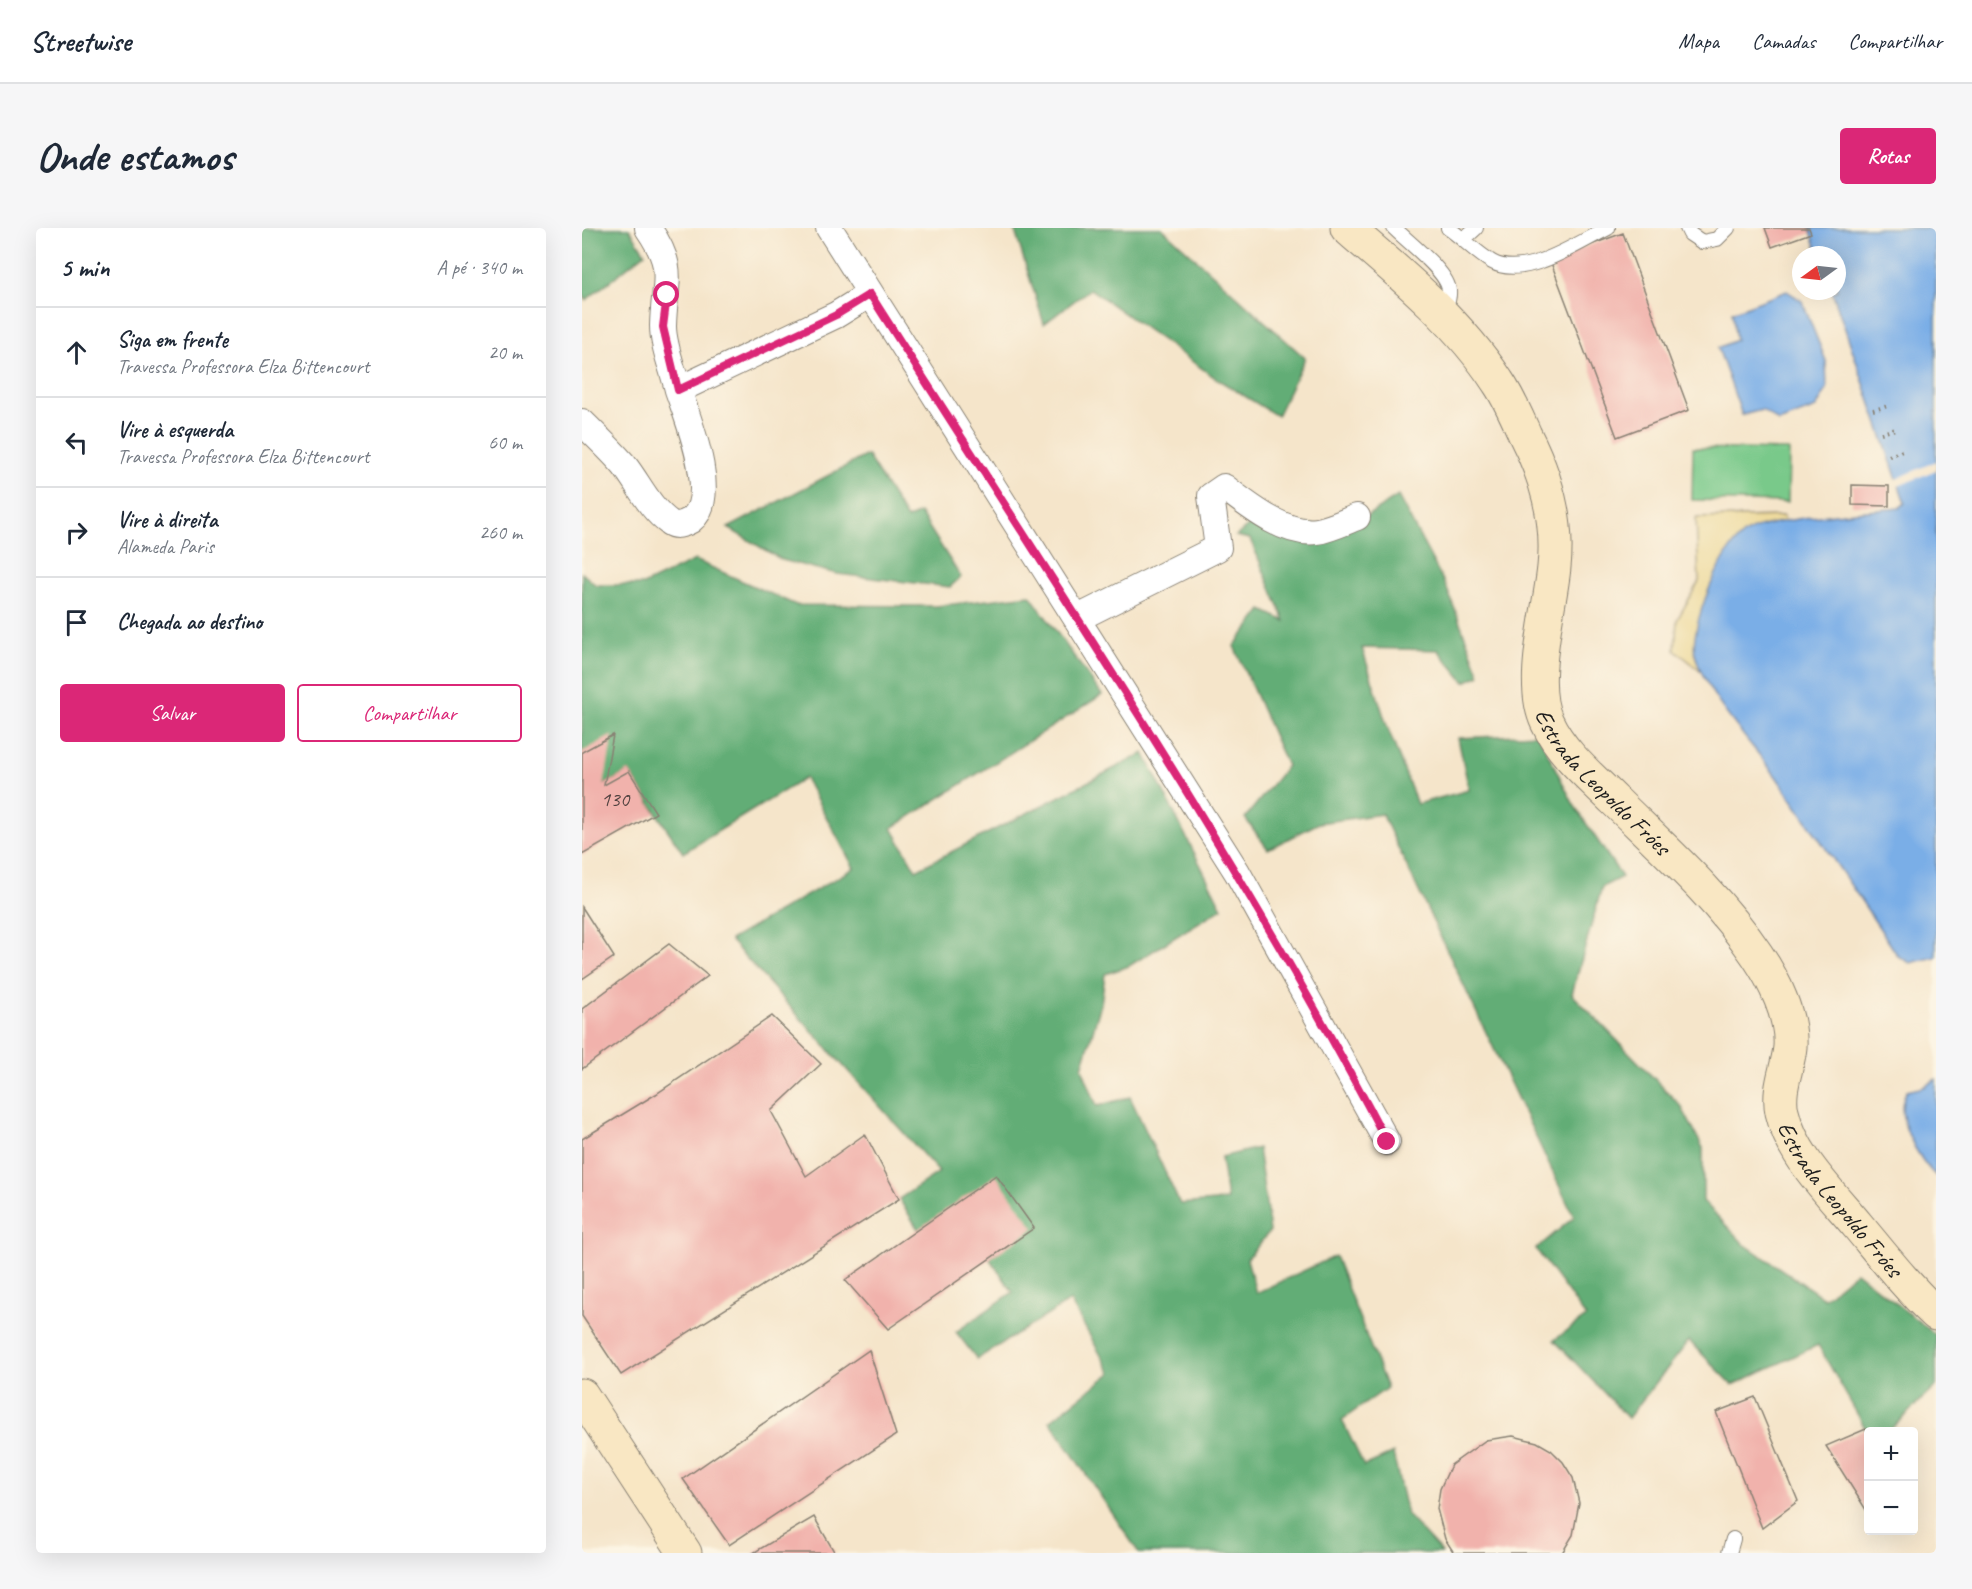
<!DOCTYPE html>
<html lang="pt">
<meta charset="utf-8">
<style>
body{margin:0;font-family:Caveat,sans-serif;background:#f6f6f7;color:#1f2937}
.controls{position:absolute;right:18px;bottom:18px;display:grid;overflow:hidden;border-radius:6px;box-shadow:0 6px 24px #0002}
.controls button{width:54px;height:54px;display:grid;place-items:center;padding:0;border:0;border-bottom:2px solid #e0e1e3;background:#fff;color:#1f2937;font:30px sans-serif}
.compass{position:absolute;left:1210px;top:18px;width:54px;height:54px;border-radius:50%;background:#fff;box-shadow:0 6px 24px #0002;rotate:255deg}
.stop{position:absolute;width:18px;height:18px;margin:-14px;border:4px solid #db2777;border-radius:50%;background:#fff}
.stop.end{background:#db2777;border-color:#fff;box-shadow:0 2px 6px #0008}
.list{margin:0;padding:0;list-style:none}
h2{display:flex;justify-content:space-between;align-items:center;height:78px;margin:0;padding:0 24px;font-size:26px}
h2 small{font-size:20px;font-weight:400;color:#747a83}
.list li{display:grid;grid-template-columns:39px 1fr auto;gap:18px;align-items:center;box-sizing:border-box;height:90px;padding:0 24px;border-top:2px solid #e0e1e3}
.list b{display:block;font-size:22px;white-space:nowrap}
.list p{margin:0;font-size:20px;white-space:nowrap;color:#747a83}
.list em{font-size:20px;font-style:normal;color:#747a83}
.actions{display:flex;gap:12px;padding:18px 24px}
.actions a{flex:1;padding:14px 0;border:2px solid #db2777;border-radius:6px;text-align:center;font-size:21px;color:#db2777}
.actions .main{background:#db2777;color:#fff}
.icon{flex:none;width:33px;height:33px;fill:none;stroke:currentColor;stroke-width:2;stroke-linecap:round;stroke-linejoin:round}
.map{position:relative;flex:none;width:1354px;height:1325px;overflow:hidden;border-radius:6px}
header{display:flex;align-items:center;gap:36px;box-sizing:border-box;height:84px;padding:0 30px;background:#fff;border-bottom:2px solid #e0e1e3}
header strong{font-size:28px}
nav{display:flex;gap:33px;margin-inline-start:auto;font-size:21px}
.intro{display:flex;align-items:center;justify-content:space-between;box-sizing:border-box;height:144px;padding:0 36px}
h1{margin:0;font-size:42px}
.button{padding:15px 27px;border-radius:6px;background:#db2777;color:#fff;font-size:21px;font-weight:700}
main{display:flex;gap:36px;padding:0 36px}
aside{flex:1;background:#fff;border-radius:6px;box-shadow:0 6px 24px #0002}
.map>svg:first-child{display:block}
.green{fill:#79c98a;stroke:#4a7253;stroke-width:1.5}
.forest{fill:#62ad76;stroke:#3f6449;stroke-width:1.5}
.sand{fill:#eeda9e;stroke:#857b5d;stroke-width:1.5}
.water{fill:#7aaee7;stroke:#4b6582;stroke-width:1.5}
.pier{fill:#f5e5ca}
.building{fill:#f1b2ac}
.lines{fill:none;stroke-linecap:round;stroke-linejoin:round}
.lane-casing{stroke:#888073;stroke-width:16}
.street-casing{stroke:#888073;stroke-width:28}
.secondary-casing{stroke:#888073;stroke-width:35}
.path{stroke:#888073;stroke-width:4;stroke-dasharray:1.5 4.5;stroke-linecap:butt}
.lane{stroke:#fff;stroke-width:14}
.street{stroke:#fff;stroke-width:26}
.secondary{stroke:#f9e7c3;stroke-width:33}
.route{stroke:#db2777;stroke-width:8}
.labels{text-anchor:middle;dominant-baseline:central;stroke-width:6;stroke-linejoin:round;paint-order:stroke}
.number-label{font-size:21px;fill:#514240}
.street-label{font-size:24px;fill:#1c1c1c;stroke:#fcf5e5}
</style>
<header>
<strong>Streetwise</strong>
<nav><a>Mapa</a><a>Camadas</a><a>Compartilhar</a></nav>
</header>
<div class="intro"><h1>Onde estamos</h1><a class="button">Rotas</a></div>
<main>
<aside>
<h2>5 min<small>A pé · 340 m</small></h2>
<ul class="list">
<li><svg class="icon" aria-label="ahead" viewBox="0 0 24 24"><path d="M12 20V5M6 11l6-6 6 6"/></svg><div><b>Siga em frente</b><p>Travessa Professora Elza Bittencourt</p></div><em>20 m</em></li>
<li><svg class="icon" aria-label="left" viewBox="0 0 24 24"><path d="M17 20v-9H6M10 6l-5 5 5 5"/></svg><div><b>Vire à esquerda</b><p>Travessa Professora Elza Bittencourt</p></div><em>60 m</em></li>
<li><svg class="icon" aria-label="right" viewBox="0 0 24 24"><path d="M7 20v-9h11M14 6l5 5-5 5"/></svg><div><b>Vire à direita</b><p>Alameda Paris</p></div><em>260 m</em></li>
<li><svg class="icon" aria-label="arrive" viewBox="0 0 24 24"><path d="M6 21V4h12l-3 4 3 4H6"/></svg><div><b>Chegada ao destino</b></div></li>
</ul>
<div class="actions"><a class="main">Salvar</a><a>Compartilhar</a></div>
</aside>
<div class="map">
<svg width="1354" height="1325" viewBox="0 0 1354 1325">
<rect width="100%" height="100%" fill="#fcf5e5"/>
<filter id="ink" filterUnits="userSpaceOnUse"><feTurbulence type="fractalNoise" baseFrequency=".0167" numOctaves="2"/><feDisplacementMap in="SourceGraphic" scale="12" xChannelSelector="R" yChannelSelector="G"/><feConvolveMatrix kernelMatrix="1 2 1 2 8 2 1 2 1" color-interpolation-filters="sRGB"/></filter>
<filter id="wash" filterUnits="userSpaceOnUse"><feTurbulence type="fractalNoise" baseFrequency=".008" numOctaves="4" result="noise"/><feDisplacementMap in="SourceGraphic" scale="24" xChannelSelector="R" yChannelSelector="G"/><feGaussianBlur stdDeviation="1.35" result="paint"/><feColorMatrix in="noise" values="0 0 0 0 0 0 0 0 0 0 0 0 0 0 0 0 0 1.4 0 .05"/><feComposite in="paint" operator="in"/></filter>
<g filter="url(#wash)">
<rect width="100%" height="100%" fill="#f5e5ca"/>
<!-- green -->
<path class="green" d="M1111 220 1207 222 1206 274 1110 272Z"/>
<!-- forest -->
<path class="forest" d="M0 0H47L63 25 4 72 0 65Z
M432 0H580L723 130 695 188 635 151 508 61 462 96Z
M285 227 325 291 338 285 379 349 368 359 255 346 200 332 146 300Z
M816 268 864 358 898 447 883 454 856 422 780 420 805 498 835 576 887 562 876 510 956 506 992 577 1040 649 1020 659 990 766 1099 878 1121 920V973L1162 1016 1242 1070 1274 1044 1354 1107V1158L1307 1203 1286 1205 1236 1117 1151 1157 1107 1113 1046 1190 972 1112 1004 1089 954 1021 992 989 800 586 737 595 686 621 663 590 705 538 652 418 680 382 703 393 668 311 654 308 673 292 766 300Z
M113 332 214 377 354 378 448 367 520 467 310 600 334 642 562 525 640 680 547 738 523 746 519 776 500 840 515 878 548 869 598 976 645 972 639 929 676 920 688 1003 665 1031 674 1065 753 1028 805 1160 760 1192 782 1238 811 1225 825 1287 860 1325H557L468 1193 529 1145 488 1073 395 1131 374 1104 431 1064 390 1006 353 1028 317 971 357 944 148 712 272 640 223 550 101 625 47 544 22 557 0 558V345L14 357H61Z"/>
<!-- sand -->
<path class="sand" d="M1202 288 1203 294 1186 298 1112 424 1119 443 1093 422 1095 392 1117 353 1114 290Z"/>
<!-- water -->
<path class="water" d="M1228 0H1354V729L1328 735 1316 728C1276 667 1235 607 1193 547 1167 512 1124 469 1113 426 1107 400 1140 317 1165 304 1193 289 1282 284 1317 280L1323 275 1250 63H1255V27H1237Z
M1205 63 1220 73 1244 133 1245 161 1234 180 1197 194 1180 182 1160 187 1136 120 1154 112 1150 84Z
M1354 851V948C1337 932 1309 886 1325 863L1342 859Z"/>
<!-- pier -->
<path class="pier" d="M1354 233V242L1314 259 1312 252Z"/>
<g id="blocks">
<!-- building -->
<path class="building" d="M1183 0H1227L1229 5 1190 19Z
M1041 5 1107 182 1035 209 968 32Z
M1270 257 1307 258V278L1270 277Z
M31 507 22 557 47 543 74 585 0 627V524Z
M0 679 32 729 0 751Z
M87 716 126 748 0 841V781Z
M190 788 239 836 189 883 224 948 283 906 317 971 39 1147 0 1088V911L74 866Z
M414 947 452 1000 306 1101 263 1052Z
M287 1122 314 1207 147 1317 101 1251Z
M1173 1169 1216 1273 1180 1300 1134 1184Z
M1284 1201 1286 1205V1285L1244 1218Z
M931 1208 955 1214 969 1222 981 1234 991 1250 997 1275 991 1307 980 1325H872L863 1311 855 1281 858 1261 869 1237 904 1212Z
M232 1289 253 1325H171Z"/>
</g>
</g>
<g filter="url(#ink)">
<use href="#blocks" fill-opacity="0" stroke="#888073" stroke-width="1.5"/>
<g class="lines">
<!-- lane casing -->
<g class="lane-casing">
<path id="lane" d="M812 0C825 13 867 45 867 63 868 70 864 79 862 86
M866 0C881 10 894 25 910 34 942 52 996 15 1026 0
M1105 0 1108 6 1120 14 1135 11 1146 0
M882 11 894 0
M1147 1325 1151 1311"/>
</g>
<!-- street casing -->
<g class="street-casing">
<path id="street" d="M66 0C95 42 82 52 81 98 81 118 91 141 96 162
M247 0 655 644 805 914
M0 194C14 208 29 222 42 237 57 256 67 280 88 295 94 299 102 296 109 292 138 270 106 191 96 162L254 87 288 66
M496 390 636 320 629 268 642 259C666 277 703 308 735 303 748 301 762 294 775 289"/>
</g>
<!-- secondary casing -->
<g class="secondary-casing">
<g id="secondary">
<path id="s1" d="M765 0C819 46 877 94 916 154 927 170 935 189 943 207 964 248 977 293 972 339 968 382 946 455 965 494 980 526 1008 548 1033 573 1083 622 1136 669 1175 727 1192 752 1210 788 1208 819 1206 840 1195 862 1200 884 1210 928 1248 964 1276 998 1301 1028 1325 1059 1354 1086"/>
<path d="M0 1167 103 1325"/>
</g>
</g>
<!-- path -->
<path class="path" d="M1291 182 1306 178
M1299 205 1314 201
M1307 228 1321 223"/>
<!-- lane -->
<use href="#lane" class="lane"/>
<!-- street -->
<use href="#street" class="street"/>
<!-- secondary -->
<use href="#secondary" class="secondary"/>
</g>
</g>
<g class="lines" filter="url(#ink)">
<!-- route -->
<path class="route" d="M85 67 81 99 96 162 254 87 288 66C465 346 652 620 805 914"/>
</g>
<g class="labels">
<!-- number labels -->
<g class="number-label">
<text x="33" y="571">130</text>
</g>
<!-- street labels -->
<g class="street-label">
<text stroke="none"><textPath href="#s1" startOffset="652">Estrada Leopoldo Fróes</textPath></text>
<text stroke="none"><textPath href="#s1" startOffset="1156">Estrada Leopoldo Fróes</textPath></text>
</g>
</g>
</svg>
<div class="controls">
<button>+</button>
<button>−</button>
</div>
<svg class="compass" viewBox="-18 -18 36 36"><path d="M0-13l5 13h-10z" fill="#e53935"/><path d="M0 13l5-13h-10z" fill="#747a83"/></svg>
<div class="stop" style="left:85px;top:67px"></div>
<div class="stop end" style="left:805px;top:914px"></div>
</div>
</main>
